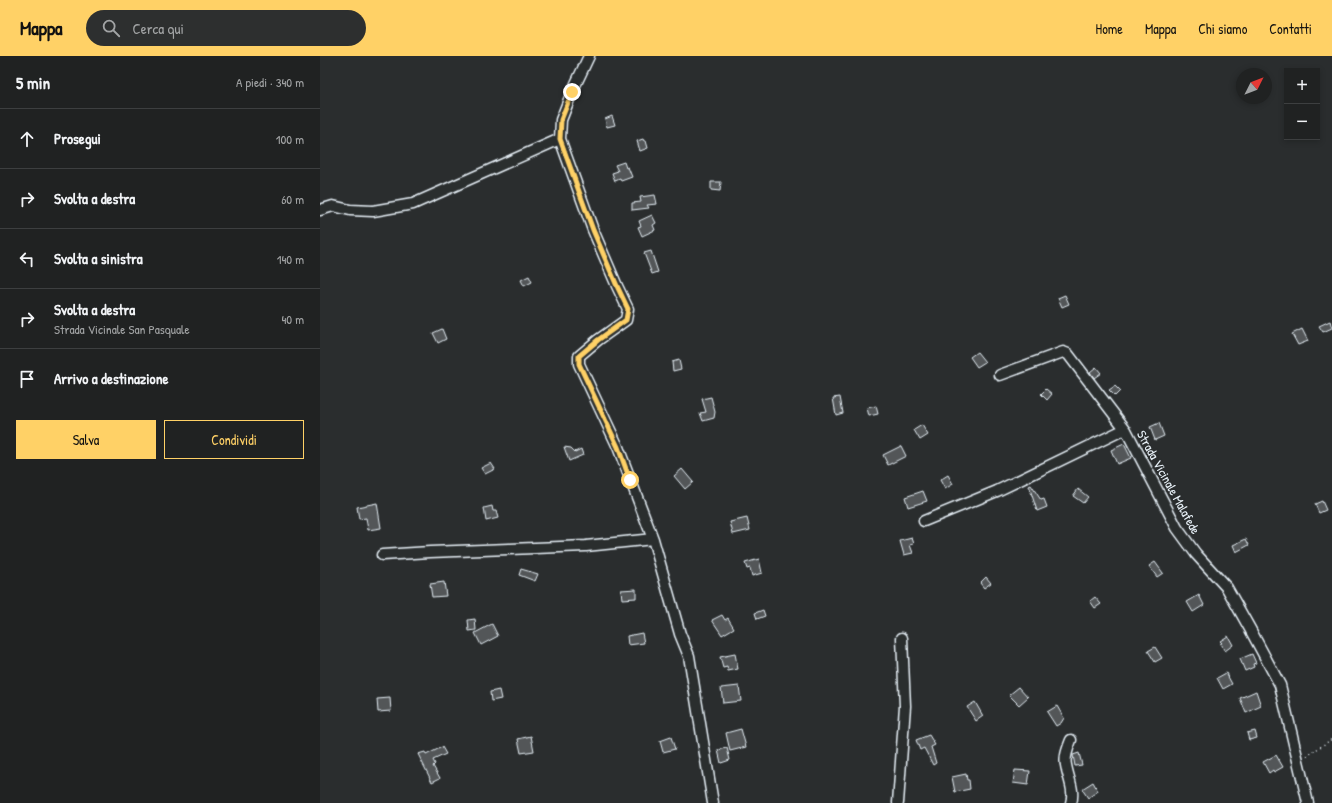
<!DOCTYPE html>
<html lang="it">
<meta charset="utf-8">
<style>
body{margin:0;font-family:"Patrick Hand",sans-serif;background:#2d2f2f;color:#f1f3f6}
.controls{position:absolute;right:12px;top:12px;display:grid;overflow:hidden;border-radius:0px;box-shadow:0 2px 6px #0003}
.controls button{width:36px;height:36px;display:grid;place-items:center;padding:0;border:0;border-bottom:1px solid #3d3f40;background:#202222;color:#f1f3f6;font:20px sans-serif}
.compass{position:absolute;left:916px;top:12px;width:36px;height:36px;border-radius:50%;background:#202222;box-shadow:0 2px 6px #0003;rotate:48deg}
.stop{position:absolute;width:12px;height:12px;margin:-9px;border:3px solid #ffd166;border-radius:50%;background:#fff}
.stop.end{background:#ffd166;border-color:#fff;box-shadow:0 1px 4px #0008}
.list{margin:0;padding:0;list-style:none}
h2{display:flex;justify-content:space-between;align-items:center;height:52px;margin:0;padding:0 16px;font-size:17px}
h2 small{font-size:13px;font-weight:400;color:#a2a4a5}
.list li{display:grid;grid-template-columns:26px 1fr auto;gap:12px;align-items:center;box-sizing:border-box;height:60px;padding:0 16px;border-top:1px solid #3d3f40}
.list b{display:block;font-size:15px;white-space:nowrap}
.list p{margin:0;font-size:13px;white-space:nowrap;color:#a2a4a5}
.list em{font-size:13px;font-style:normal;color:#a2a4a5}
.actions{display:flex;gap:8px;padding:12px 16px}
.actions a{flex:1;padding:9px 0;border:1px solid #ffd166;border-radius:0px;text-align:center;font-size:14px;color:#ffd166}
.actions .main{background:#ffd166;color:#111}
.icon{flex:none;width:22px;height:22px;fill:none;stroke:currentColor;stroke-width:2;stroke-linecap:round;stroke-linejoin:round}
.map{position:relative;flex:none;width:1012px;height:747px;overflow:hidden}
header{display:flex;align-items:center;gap:24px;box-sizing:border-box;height:56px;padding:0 20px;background:#ffd166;color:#111}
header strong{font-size:19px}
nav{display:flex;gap:22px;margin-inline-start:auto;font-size:14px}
.search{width:280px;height:36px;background:#2d2f2f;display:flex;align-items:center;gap:10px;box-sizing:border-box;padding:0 14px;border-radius:22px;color:#a2a4a5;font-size:15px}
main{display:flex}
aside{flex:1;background:#202222}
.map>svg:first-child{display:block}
.building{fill:#535759;stroke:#e8f1f8}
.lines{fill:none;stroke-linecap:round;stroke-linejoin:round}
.minor-casing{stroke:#e8f1f8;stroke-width:13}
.path{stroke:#e8f1f8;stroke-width:1.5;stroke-dasharray:1 3;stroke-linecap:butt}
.minor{stroke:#2a2d2e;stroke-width:10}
.route{stroke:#ffd166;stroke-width:5}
.labels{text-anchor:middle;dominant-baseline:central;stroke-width:3.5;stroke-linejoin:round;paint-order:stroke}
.street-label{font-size:13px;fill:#e8f1f8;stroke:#2a2d2e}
</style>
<header>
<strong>Mappa</strong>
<div class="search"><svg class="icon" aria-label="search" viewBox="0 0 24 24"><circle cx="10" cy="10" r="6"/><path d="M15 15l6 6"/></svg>Cerca qui</div>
<nav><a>Home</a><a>Mappa</a><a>Chi siamo</a><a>Contatti</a></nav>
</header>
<main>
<aside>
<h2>5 min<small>A piedi · 340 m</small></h2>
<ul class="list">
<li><svg class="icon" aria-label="ahead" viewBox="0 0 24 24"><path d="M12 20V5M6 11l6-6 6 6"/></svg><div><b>Prosegui</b></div><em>100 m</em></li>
<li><svg class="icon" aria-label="right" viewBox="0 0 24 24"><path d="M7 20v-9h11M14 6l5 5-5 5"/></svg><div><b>Svolta a destra</b></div><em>60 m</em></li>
<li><svg class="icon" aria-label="left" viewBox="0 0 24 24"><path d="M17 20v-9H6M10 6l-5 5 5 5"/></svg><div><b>Svolta a sinistra</b></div><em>140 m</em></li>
<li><svg class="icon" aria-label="right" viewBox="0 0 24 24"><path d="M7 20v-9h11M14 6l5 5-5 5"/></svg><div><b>Svolta a destra</b><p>Strada Vicinale San Pasquale</p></div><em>40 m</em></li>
<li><svg class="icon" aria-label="arrive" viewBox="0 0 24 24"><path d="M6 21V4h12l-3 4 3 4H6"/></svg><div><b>Arrivo a destinazione</b></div></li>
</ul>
<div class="actions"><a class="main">Salva</a><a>Condividi</a></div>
</aside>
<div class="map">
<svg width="1012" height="747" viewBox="0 0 1012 747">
<rect width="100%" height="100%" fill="#2a2d2e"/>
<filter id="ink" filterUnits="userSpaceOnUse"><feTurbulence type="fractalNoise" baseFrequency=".025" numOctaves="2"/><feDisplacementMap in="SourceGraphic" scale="8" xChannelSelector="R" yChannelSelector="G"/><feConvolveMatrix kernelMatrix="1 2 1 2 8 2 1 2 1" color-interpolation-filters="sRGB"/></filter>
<g filter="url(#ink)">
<!-- building -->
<path class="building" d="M292 60 295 69 287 71 285 63Z
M323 83 324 85H326L328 92 320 95 317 85Z
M304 106 306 112 308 111 312 121 301 125 300 123 295 125 292 117 298 115 295 109Z
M391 126H401L400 135 391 134Z
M335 139 337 148 327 149 329 152 312 154V147L321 146 320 141Z
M332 159 336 167 333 169 335 174 322 180 318 171 321 170 319 165Z
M331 195 338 216 332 218 324 197Z
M209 220 212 226 204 230 201 224Z
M745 239 749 248 742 251 738 242Z
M1010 265 1012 272 1003 276 999 270Z
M122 273 126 283 118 287 113 277Z
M982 273 988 285 978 289 972 278Z
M657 296 665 306 657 311 650 301Z
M359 304 361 313 353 315 352 306Z
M776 311 781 317 774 322 770 316Z
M795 330 800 335 795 340 789 334Z
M726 333 732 338 727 344 721 338Z
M391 341 395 356 394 362 383 365 380 357 386 356 382 343Z
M520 341 523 357 516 359 513 342Z
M556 350 558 358 549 360 547 352Z
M839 367 844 380 835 384 830 371Z
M602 369 608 379 600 384 594 374Z
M804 388 811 402 797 408 791 394Z
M581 390 586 400 568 409 563 399Z
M244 391 251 392 255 396 261 393 263 399 249 405Z
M171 407 175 413 165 418 161 412Z
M362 413 373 426 365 433 354 420Z
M628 419 633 428 625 433 620 424Z
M711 429 721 444 724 443 727 451 717 455 709 430Z
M758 433 768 441 763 447 753 440Z
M603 435 607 445 588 451 585 441Z
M1002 445 1006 454 999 457 995 448Z
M57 447 61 472 48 474 46 462 39 463 37 451Z
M172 450 173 455H176L178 462 166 465 164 452Z
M427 462 430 474 413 478 410 466Z
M592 482 594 488 590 489 593 497 584 499 580 485Z
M926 483 929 489 916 496 913 489Z
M439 503 442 517 432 520 430 512 427 513 425 507Z
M835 506 843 517 837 521 829 510Z
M201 513 218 518 215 525 199 519Z
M666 521 671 527 664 532 660 527Z
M124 526 126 540 112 541 110 528Z
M316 533V542L302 543 301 534Z
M879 539 884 549 873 556 867 546Z
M775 541 781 548 775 552 770 545Z
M443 554 445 560 437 563 435 557Z
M402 559 405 564 408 562 414 572 402 579 392 564Z
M155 563 156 574 149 575 148 564Z
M172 568 178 580 161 589 155 577Z
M322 577 324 587 308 589 307 580Z
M908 580 913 589 905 595 900 588 902 587 900 585Z
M835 591 842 602 835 606 828 595Z
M415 598 418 613 408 615 407 611 403 612 400 601Z
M932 598 936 607 933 608 934 611 925 615 920 603Z
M906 617 912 628 903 633 897 622Z
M419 630 421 645 403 647 401 632Z
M699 631 708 641 699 649 689 639Z
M179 634 181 643 171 645 170 636Z
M936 635 941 650 926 657 920 642Z
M70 642 71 655 58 656 57 643Z
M655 646 663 660 656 665 647 651Z
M737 650 744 662 741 667 736 670 727 656Z
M421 673 426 691 410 695 406 677Z
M935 675 937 682 929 684 927 677Z
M609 679 615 689 611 691 616 707 613 709 604 692 600 694 596 684Z
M211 680 214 695 201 697 198 683Z
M351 681 355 693 343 696 340 685Z
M122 691 126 698 113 704 115 708 113 710 120 722 112 726 98 698 105 696 106 699Z
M407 692 410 704 401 707 398 694Z
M759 697 762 709 755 710 753 699Z
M956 699 963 711 954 716 953 714 949 717 943 706Z
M695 714 710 715 708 729 693 727Z
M646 718 647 724H649L650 733 635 736 632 721Z
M773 726 778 735 768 742 762 733Z"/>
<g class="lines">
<!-- minor casing -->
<g class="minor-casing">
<path id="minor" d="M269 0 252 36 241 64 240 83 273 174 297 230 308 253 306 264 278 284 259 300V308L298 391 333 483 360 578 369 600 393 747
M0 154 13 150 30 154 53 155 93 148 240 83
M680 319 743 296 748 298 806 374 857 472 876 498 907 532 930 573 960 629 988 747
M604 465 677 435 805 373
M62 499 110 496 266 490 333 483
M751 684C748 692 744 701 746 709 748 722 755 734 751 747
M578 747 585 650 582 582"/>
</g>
<!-- path -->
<path class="path" d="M987 700 1012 683"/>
<!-- minor -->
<use href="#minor" class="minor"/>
</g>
</g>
<g class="lines" filter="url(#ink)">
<!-- route -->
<path class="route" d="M252 36 241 64 240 83 273 174 297 230 308 253 306 264 278 284 259 300V308L298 391 310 424"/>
</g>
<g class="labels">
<!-- street labels -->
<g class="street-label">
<text transform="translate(849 426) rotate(61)">Strada Vicinale Malafede</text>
</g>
</g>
</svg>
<div class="controls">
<button>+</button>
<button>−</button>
</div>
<svg class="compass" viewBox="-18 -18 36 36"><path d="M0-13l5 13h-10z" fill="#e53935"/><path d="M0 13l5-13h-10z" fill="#a2a4a5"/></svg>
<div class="stop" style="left:310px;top:424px"></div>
<div class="stop end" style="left:252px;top:36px"></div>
</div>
</main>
